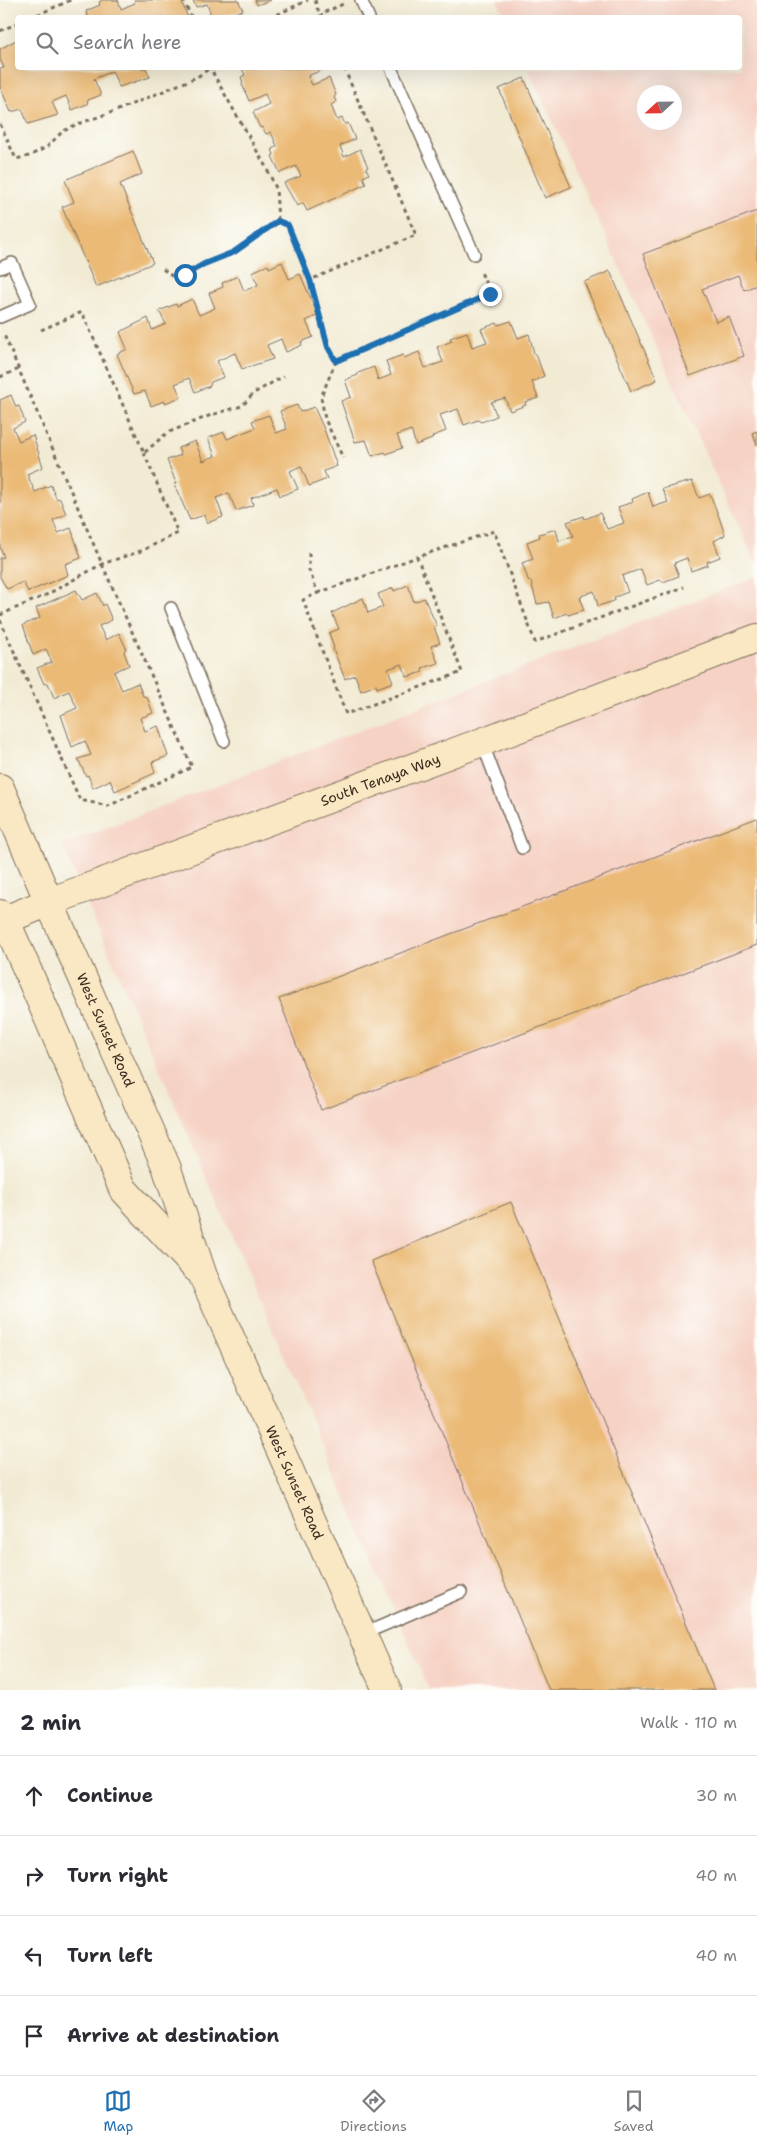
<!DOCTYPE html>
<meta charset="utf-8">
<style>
body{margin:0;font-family:"Shantell Sans",sans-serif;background:#f2f2f3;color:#2b2b33}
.compass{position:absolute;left:637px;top:85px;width:45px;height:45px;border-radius:50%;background:#fff;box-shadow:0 5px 20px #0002;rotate:248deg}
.stop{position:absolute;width:15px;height:15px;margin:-11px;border:4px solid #1f6fb2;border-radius:50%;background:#fff}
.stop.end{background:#1f6fb2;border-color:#fff;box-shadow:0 1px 5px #0008}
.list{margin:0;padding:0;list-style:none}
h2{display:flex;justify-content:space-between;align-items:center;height:65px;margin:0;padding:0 20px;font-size:21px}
h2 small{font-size:16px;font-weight:400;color:#7c7c81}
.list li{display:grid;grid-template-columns:32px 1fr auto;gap:15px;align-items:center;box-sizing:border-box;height:80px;padding:0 20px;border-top:1px solid #e1e1e2}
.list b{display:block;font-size:19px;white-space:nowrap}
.list em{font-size:16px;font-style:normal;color:#7c7c81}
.icon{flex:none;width:28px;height:28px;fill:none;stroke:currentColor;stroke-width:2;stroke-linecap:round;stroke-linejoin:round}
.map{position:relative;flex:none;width:757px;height:1690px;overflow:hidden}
.search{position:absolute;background:#fff;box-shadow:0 5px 20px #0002;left:15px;right:15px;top:15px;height:55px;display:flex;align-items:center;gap:12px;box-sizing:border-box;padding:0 18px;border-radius:5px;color:#7c7c81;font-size:19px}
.sheet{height:385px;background:#fff}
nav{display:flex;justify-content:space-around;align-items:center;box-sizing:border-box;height:70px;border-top:1px solid #e1e1e2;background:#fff;font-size:14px;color:#7c7c81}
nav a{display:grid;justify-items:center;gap:2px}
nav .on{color:#1f6fb2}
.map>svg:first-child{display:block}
.built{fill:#f6d2c4;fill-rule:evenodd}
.building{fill:#ebba76}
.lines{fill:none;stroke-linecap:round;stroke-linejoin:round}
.lane-casing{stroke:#7b6e5e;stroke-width:14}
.secondary-casing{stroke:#7b6e5e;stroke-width:30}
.path{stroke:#7b6e5e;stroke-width:3;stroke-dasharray:4 4;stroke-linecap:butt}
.lane{stroke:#fff;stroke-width:11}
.secondary{stroke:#fae7c3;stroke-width:28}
.route{stroke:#1f6fb2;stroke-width:6}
.labels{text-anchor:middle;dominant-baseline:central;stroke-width:4;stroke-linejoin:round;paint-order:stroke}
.street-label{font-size:14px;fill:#3b2a1e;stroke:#fdfcf7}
</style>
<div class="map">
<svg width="757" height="1690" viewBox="0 0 757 1690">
<rect width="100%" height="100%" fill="#fdfcf7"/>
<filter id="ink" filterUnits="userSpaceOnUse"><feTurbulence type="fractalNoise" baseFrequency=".02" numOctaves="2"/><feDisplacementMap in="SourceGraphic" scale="10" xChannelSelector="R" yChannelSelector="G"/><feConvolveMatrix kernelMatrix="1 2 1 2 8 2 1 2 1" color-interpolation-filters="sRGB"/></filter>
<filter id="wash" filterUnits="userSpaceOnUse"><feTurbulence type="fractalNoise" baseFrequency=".0096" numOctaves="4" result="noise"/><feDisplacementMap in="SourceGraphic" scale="20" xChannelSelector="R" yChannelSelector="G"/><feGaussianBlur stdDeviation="1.12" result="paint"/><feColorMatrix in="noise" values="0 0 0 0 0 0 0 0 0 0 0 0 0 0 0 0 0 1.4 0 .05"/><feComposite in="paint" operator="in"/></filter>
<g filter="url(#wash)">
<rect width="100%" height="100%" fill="#f2ebd4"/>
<!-- built -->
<path class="built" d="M497 0H757V566L528 68H740V18L505 17ZM644 92H674V122H644Z
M757 577V1690H429L62 845Z"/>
<g id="blocks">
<!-- building -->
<path class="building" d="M102 0H118L121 9 135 3 134 0H181L188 18H89L86 11 100 5 99 2Z
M193 0H238L243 10 227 16V14L212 18 207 4 196 7Z
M255 0H271L257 5Z
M18 39V68H146L150 77 119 87 112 71 94 79 101 95 88 100 87 104 72 110 66 96 52 102 58 115 28 124 22 109 11 112 0 87V69L4 68 0 59V49Z
M242 68H324V69L308 76 312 85 329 78 336 95 334 97 336 102 331 105 337 120 342 118 345 124 348 123 355 139 340 146 344 157 360 149 368 167 366 168 369 174 363 177 366 184 307 211 303 203 297 206 284 183 301 176 296 166 280 173 272 156 274 155 272 149 277 146 271 132 266 134 262 127 260 128 253 112 269 104 265 94 249 101 242 84 243 83 241 77 245 75Z
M524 78 571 187 545 198 499 89Z
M133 151 142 174 120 184 153 263 96 287 62 207 74 202 65 180Z
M757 211V285L744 290 738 275 702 289 716 322 729 317 744 356 690 376 643 254Z
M282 262 289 279 300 274 318 315 306 321 313 337 301 342 302 345 286 352 281 339 267 345 273 359 242 369 235 353 217 361 224 377 211 382 210 386 195 392 189 378 175 384 181 397 165 403 164 401 151 406 145 391 134 394 117 354 127 349 120 332 148 318 152 330 166 324 159 311 176 304 177 306 192 299 199 315 215 308 209 293 223 287 222 283 238 276 244 291 258 285 252 272 268 265 269 268Z
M610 271 657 380 631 391 584 282Z
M511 321 518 338 529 334 534 353 537 357 544 376 532 382 538 398 525 402 526 405 510 411 505 398 491 402 497 416 481 422 478 420 464 425 458 409 440 415 446 431 433 436 432 439 416 445 411 430 397 435 402 448 386 454 385 452 372 456 366 440 355 442 341 401 351 397 345 380 358 375V373L374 367 378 380 391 375 386 361 403 355 404 358 419 352 425 368 443 362 437 347 452 341 450 338 467 332 472 347 487 342 481 329 497 323 498 325Z
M11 395 16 407 19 406 25 422 13 428 19 441 33 435 43 467 27 474 35 492 51 485 56 498 60 499 66 514 53 520 58 533 71 528 81 558 65 564 68 575 28 592 23 582 7 589 0 577V558L4 557 0 547V400Z
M297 405 300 412 314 407 324 429 337 466 324 471 327 479 309 486 301 466 290 471 298 489 280 496 277 488 251 498 253 505 236 511 229 493 216 498 223 517 207 523 204 515 190 520 174 484 176 483 167 460 181 455 178 448 195 441 203 461 215 456 208 438 224 432 227 439 255 428 252 421 269 415 276 433 287 429 280 411Z
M757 431V445L752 433Z
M692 481 699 498 710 494 719 517 725 535 714 541 720 557 707 562 708 565 691 571 687 558 674 563 679 576 663 582 660 580 647 585 641 569 622 576 628 592 615 597 614 601 598 606 594 591 579 597 584 610 568 615 567 613 554 618 549 602 537 604 531 581 529 582 522 563 533 559 527 542 540 537 539 534 556 529 559 541 573 536 567 522 584 516 585 519 600 513 607 529 624 523 618 507 633 502 632 499 648 492 653 507 668 502 662 489Z
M408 585 414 602 424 598 437 626 434 627 440 643 431 646 438 663 422 668 423 672 407 677 402 664 388 669 393 682 377 688 376 685 361 691 355 675 345 679 333 649 334 648 329 633 339 629 332 613 363 598 368 613 383 607 378 594 393 588 394 591Z
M76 590 82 600 97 593 103 606 105 604 112 620 99 626 106 640 119 633 126 648 124 652 129 665 114 672 122 690 138 683 143 696 147 697 153 713 140 718 145 731 158 726 168 756 152 762 155 773 115 791 110 780 93 788 88 775 86 776 78 759 91 755 85 741 72 747 61 715 77 708 69 691 54 698 48 683 44 684 37 668 52 662 46 649 33 655 23 625 40 618 36 608Z
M757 818V945L321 1110 279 999Z
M511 1202 714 1690H549L371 1261Z"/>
</g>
</g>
<g filter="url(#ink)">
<use href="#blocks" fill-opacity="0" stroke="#7b6e5e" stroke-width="1"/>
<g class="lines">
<!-- lane casing -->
<g class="lane-casing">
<path id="lane" d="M361 0 369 18
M391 68 474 254
M0 268 12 263 30 304 0 317
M171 608 224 741
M482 742 522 848
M363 1634 461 1592"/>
</g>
<!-- secondary casing -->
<g class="secondary-casing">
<g id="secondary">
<path id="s1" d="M0 788 49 902 166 1166 203 1276 387 1690"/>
<path d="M0 914 5 919 123 1189 196 1268"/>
<path id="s2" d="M0 922 49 902 482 742 757 638"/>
</g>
</g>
<!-- path -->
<path class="path" d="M183 0 192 18
M315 0 317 8 321 14
M30 18 71 0
M270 18 308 0
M322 18 321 14 343 4
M0 31 18 23
M213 68H210L266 167 276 188 278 221
M0 124 16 159 29 156 47 147 62 132 75 125 118 110 197 77 210 68
M163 269 173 277 185 275 204 264 234 253 278 221 288 225 310 280 416 235 344 68
M310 280 328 347 336 361 490 294 481 272
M41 330 82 312 144 453 167 433 211 415 242 406 254 393 284 376
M336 361 321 397 325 419 343 458
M0 377 19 369
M309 553V570L318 593 303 600 346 714 462 672 417 557 494 531 535 642 684 587
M318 593 417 557
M0 615 46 595 102 564 141 551 178 533 144 453
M0 620 80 800 108 806 192 767 102 564 4 335"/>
<!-- lane -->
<use href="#lane" class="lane"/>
<!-- secondary -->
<use href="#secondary" class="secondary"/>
</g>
</g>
<g class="lines" filter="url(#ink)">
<!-- route -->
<path class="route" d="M185 275 204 264 234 252 278 221 288 225 310 280 328 347 336 361 490 294"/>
</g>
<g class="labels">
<!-- street labels -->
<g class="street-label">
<text stroke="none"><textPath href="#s2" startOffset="406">South Tenaya Way</textPath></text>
<text stroke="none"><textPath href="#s1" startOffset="264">West Sunset Road</textPath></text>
<text stroke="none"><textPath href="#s1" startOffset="755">West Sunset Road</textPath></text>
</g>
</g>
</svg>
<svg class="compass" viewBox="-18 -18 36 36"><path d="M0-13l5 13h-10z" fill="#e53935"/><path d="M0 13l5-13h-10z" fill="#7c7c81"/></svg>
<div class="stop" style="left:185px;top:275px"></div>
<div class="stop end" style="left:490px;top:294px"></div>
<div class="search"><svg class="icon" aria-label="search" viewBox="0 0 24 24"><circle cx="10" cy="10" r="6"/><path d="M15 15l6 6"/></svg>Search here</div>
</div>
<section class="sheet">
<h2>2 min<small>Walk · 110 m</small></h2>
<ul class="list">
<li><svg class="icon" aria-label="ahead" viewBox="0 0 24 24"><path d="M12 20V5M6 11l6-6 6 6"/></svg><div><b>Continue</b></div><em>30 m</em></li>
<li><svg class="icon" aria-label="right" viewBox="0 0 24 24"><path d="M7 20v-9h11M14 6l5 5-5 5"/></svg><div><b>Turn right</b></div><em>40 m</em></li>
<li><svg class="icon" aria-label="left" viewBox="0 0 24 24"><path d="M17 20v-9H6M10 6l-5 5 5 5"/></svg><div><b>Turn left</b></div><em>40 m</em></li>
<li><svg class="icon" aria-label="arrive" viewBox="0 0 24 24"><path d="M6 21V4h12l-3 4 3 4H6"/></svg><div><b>Arrive at destination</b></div></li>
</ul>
</section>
<nav>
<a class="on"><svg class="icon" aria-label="map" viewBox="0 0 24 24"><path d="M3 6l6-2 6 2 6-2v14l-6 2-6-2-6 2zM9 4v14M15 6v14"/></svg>Map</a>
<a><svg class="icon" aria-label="directions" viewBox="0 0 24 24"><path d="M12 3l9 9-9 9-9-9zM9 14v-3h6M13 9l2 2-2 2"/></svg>Directions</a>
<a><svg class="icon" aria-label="saved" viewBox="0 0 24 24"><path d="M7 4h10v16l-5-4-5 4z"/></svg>Saved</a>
</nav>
